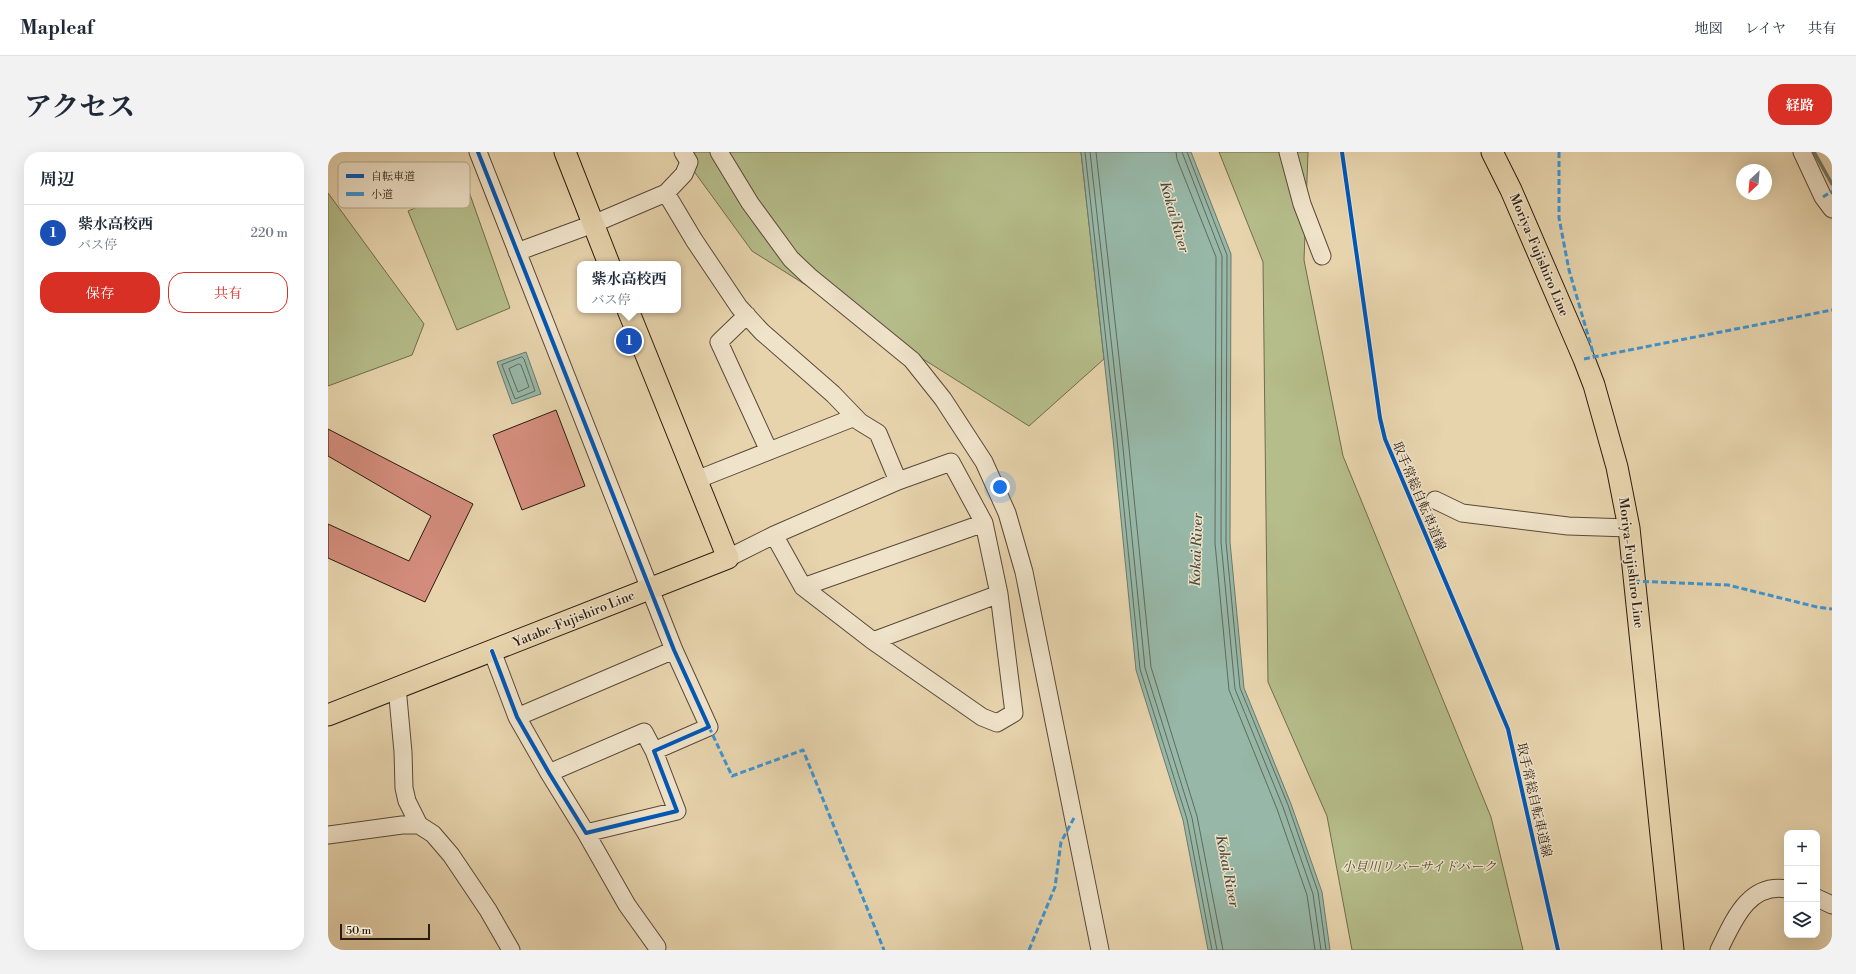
<!DOCTYPE html>
<html lang="ja">
<meta charset="utf-8">
<style>
body{margin:0;font-family:"Libre Bodoni","Noto Serif JP",serif;background:#f2f2f3;color:#1f2937}
.controls{position:absolute;right:12px;bottom:12px;display:grid;overflow:hidden;border-radius:8px;box-shadow:0 4px 16px #0002}
.controls button{width:36px;height:36px;display:grid;place-items:center;padding:0;border:0;border-bottom:1px solid #e0e1e3;background:#fff;color:#1f2937;font:20px sans-serif}
.compass{position:absolute;left:1408px;top:12px;width:36px;height:36px;border-radius:50%;background:#fff;box-shadow:0 4px 16px #0002;rotate:206deg}
.scale{position:absolute;left:12px;bottom:10px;width:90px;box-sizing:border-box;padding-left:4px;border:2px solid #2b1b11;border-top:0;font-size:11px;line-height:14px;white-space:nowrap;color:#2b1b11;-webkit-text-stroke:3px #efe3ca;paint-order:stroke}
.you{position:absolute;left:672px;top:335px;width:14px;height:14px;margin:-10px;border:3px solid #fff;border-radius:50%;background:#1a73e8;box-shadow:0 0 0 6px #1a73e833}
.badge{display:grid;place-items:center;width:26px;height:26px;border-radius:50%;background:#d93025;color:#fff;font-size:13px;font-weight:700}
.pin{position:absolute;translate:-50% -50%;border:2px solid #fff;box-shadow:0 1px 4px #0006}
.popup{position:absolute;left:249px;top:109px;width:104px;height:52px;box-sizing:border-box;display:grid;place-content:center;border-radius:8px;background:#fff;filter:drop-shadow(0 1px 3px #0005);font-size:13px;white-space:nowrap;color:#747a83}
.popup b{font-size:15px;color:#1f2937}
.popup::after{content:'';position:absolute;left:50%;top:100%;margin-left:-8px;border:8px solid transparent;border-top-color:#fff}
.list{margin:0;padding:0;list-style:none}
h2{display:flex;justify-content:space-between;align-items:center;height:52px;margin:0;padding:0 16px;font-size:17px}
h2 small{font-size:13px;font-weight:400;color:#747a83}
.list li{display:grid;grid-template-columns:26px 1fr auto;gap:12px;align-items:center;box-sizing:border-box;height:56px;padding:0 16px;border-top:1px solid #e0e1e3}
.list b{display:block;font-size:15px;white-space:nowrap}
.list p{margin:0;font-size:13px;white-space:nowrap;color:#747a83}
.list em{font-size:13px;font-style:normal;color:#747a83}
.actions{display:flex;gap:8px;padding:12px 16px}
.actions a{flex:1;padding:9px 0;border:1px solid #d93025;border-radius:16px;text-align:center;font-size:14px;color:#d93025}
.actions .main{background:#d93025;color:#fff}
.icon{flex:none;width:22px;height:22px;fill:none;stroke:currentColor;stroke-width:2;stroke-linecap:round;stroke-linejoin:round}
.map{position:relative;flex:none;width:1504px;height:798px;overflow:hidden;border-radius:16px}
header{display:flex;align-items:center;gap:24px;box-sizing:border-box;height:56px;padding:0 20px;background:#fff;border-bottom:1px solid #e0e1e3}
header strong{font-size:19px}
nav{display:flex;gap:22px;margin-inline-start:auto;font-size:14px}
.intro{display:flex;align-items:center;justify-content:space-between;box-sizing:border-box;height:96px;padding:0 24px}
h1{margin:0;font-size:28px}
.button{padding:10px 18px;border-radius:16px;background:#d93025;color:#fff;font-size:14px;font-weight:700}
main{display:flex;gap:24px;padding:0 24px}
aside{flex:1;background:#fff;border-radius:16px;box-shadow:0 4px 16px #0002}
.map>svg:first-child{display:block}
.green{fill:#b5bd8a;stroke:#706c4e}
.water{fill:#97b8a8;stroke:#6c796c}
.lines{fill:none;stroke-linecap:round;stroke-linejoin:round}
.shore{stroke:#616a5c;stroke-width:1}
.stream{stroke:#6c796c;stroke-width:3.5}
.building{fill:#d48d7d;stroke:#2b1b11}
.minor-casing{stroke:#5a4938;stroke-width:19}
.major-casing{stroke:#2b1b11;stroke-width:23}
.minor{stroke:#efe3ca;stroke-width:17}
.major{stroke:#e7d4ad;stroke-width:21}
.quiet{stroke:#3c94d3;stroke-width:3;stroke-dasharray:6 3;stroke-linecap:butt}
.cycleway-casing{stroke:#efe3ca;stroke-width:6}
.cycleway{stroke:#0057b8;stroke-width:4}
.labels{text-anchor:middle;dominant-baseline:central;stroke-width:3;stroke-linejoin:round;paint-order:stroke}
.street-label{font-size:13px;fill:#2b1b11;stroke:#efe3ca}
.park-label{font-size:13px;font-style:italic;fill:#544c35;stroke:#efe3ca}
.water-label{font-size:14px;font-style:italic;fill:#4b4a3e;stroke:#efe3ca}
.key{fill:#efe3ca;stroke:#b4a792;stroke-width:1}
.key-label{font-size:11px;fill:#2b1b11}
</style>
<header>
<strong>Mapleaf</strong>
<nav><a>地図</a><a>レイヤ</a><a>共有</a></nav>
</header>
<div class="intro"><h1>アクセス</h1><a class="button">経路</a></div>
<main>
<aside>
<h2>周辺<small></small></h2>
<ul class="list">
<li><span class="badge" style="background:#1a4fb4">1</span><div><b>紫水高校西</b><p>バス停</p></div><em>220 m</em></li>
</ul>
<div class="actions"><a class="main">保存</a><a>共有</a></div>
</aside>
<div class="map">
<svg width="1504" height="798" viewBox="0 0 1504 798">
<rect width="100%" height="100%" fill="#e7d4ad"/>
<filter id="stains"><feTurbulence type="fractalNoise" baseFrequency=".005" numOctaves="4"/><feColorMatrix values="0 0 0 0 .2 0 0 0 0 .09 0 0 0 0 .02 0 0 0 .5 -.17"/></filter>
<radialGradient id="worn" r=".72"><stop offset=".6" stop-color="#630" stop-opacity="0"/><stop offset="1" stop-color="#630" stop-opacity=".3"/></radialGradient>
<!-- green -->
<path class="green" d="M352 0H753L776 207 701 274 424 99Z
M891 0H980L976 108 1015 304 1163 665 1195 798H1024L999 664 940 530 935 110Z
M139 34 182 156 129 178 80 59Z
M0 41 96 172 84 203 0 234Z"/>
<!-- water -->
<path class="water" d="M753 0H863L903 102 902 390 916 536 963 652 994 740 1002 798H880L855 668 808 518 785 287Z
M198 200 213 242 184 252 169 210Z"/>
<g class="lines">
<!-- shore -->
<path class="shore" d="M757 0 789 287 812 517 859 667 884 798
M762 0 794 286 817 516 864 666 889 798
M768 0 800 286 823 515 869 664 895 798
M848 0 849 7 888 105 887 391 901 538 949 657 979 743 987 798
M854 0 894 104 893 390 907 537 955 655 985 742 993 798
M859 0 899 103 898 390 912 536 960 653 990 740 998 798
M194 205 196 207 207 239 187 247 174 213Z
M191 212 193 213 201 235 190 240 181 217Z"/>
<!-- stream -->
<path class="stream" d="M1486 0 1504 32"/>
</g>
<!-- building -->
<path class="building" d="M228 258 257 334 194 358 165 283Z
M0 277 145 352 97 450 0 406V372L81 409 103 364 0 304Z"/>
<g class="lines">
<!-- minor casing -->
<g class="minor-casing">
<path id="minor" d="M150 0 346 498 381 575 326 599 349 659 258 681 221 621 189 565 164 499
M391 0 422 51 463 107 481 124 584 208 615 247 656 310 679 361 696 420 772 798
M960 0 974 52 994 104
M1474 0 1495 45 1504 57
M338 41 366 88 411 155 434 180 505 242 532 270 550 281 570 329 446 383 400 406
M189 100 265 72 338 41 356 22 361 10 355 0
M419 163 391 190 441 299
M368 328 527 265
M1107 348 1134 361 1240 374 1301 376
M446 383 475 435 545 489 654 565 669 571 686 561 671 442 656 371 623 310 570 329
M475 435 656 371
M545 489 671 442
M69 535 75 600 76 636 79 649 91 673 105 682 123 703 160 758 183 798
M189 565 346 498
M221 621 316 580 326 599
M258 681 299 753 329 795
M0 683 74 673H91
M1489 746 1504 753
M1391 798C1405 770 1420 730 1459 737"/>
</g>
<!-- major casing -->
<g class="major-casing">
<path id="major" d="M237 0 281 112
M1164 0 1183 38 1256 207 1266 233 1289 315 1301 376 1345 798
M0 563 400 406 300 158"/>
</g>
<!-- minor -->
<use href="#minor" class="minor"/>
<!-- major -->
<use href="#major" class="major"/>
<!-- quiet -->
<path class="quiet" d="M1231 0V66L1241 118 1266 204
M1495 45 1504 39
M1256 207 1504 158
M1306 429 1400 433 1489 455 1504 457
M381 575 404 624 475 598 556 798
M701 798 727 735 733 690 746 666"/>
<!-- cycleway casing -->
<g class="cycleway-casing">
<path id="cycleway" d="M150 0 346 498 381 575 326 599 349 659 258 681 221 621 189 565 164 499
M1014 0 1052 266 1057 287 1180 577 1230 798"/>
</g>
<!-- cycleway -->
<use href="#cycleway" class="cycleway"/>
</g>
<g class="labels">
<!-- street labels -->
<g class="street-label">
<text transform="translate(1211 103) rotate(67)">Moriya-Fujishiro Line</text>
<text transform="translate(1091 344) rotate(67)">取手常総自転車道線</text>
<text transform="translate(1303 411) rotate(83)">Moriya-Fujishiro Line</text>
<text transform="translate(246 467) rotate(-22)">Yatabe-Fujishiro Line</text>
<text transform="translate(1206 648) rotate(77)">取手常総自転車道線</text>
</g>
<!-- park labels -->
<g class="park-label">
<text x="1091" y="715">小貝川リバーサイドパーク</text>
</g>
<!-- water labels -->
<g class="water-label">
<text transform="translate(846 65) rotate(74)">Kokai River</text>
<text transform="translate(869 398) rotate(-88)">Kokai River</text>
<text transform="translate(899 719) rotate(79)">Kokai River</text>
</g>
</g>
<!-- legend -->
<rect x="10" y="10" width="132" height="46" rx="6" class="key"/>
<rect x="18" y="22" width="18" height="4" fill="#0057b8"/>
<rect x="18" y="40" width="18" height="4" fill="#3c94d3"/>
<g class="key-label">
<text x="43" y="28">自転車道</text>
<text x="43" y="46">小道</text>
</g>
<rect width="100%" height="100%" filter="url(#stains)"/>
<rect width="100%" height="100%" fill="url(#worn)"/>
</svg>
<div class="controls">
<button>+</button>
<button>−</button>
<button><svg class="icon" aria-label="layers" viewBox="0 0 24 24"><path d="M12 4l9 5-9 5-9-5zM3 14l9 5 9-5"/></svg></button>
</div>
<svg class="compass" viewBox="-18 -18 36 36"><path d="M0-13l5 13h-10z" fill="#e53935"/><path d="M0 13l5-13h-10z" fill="#747a83"/></svg>
<div class="scale">50 m</div>
<div class="you"></div>
<div class="pin badge" style="left:301px;top:189px;background:#1a4fb4">1</div>
<div class="popup"><b>紫水高校西</b>バス停</div>
</div>
</main>
